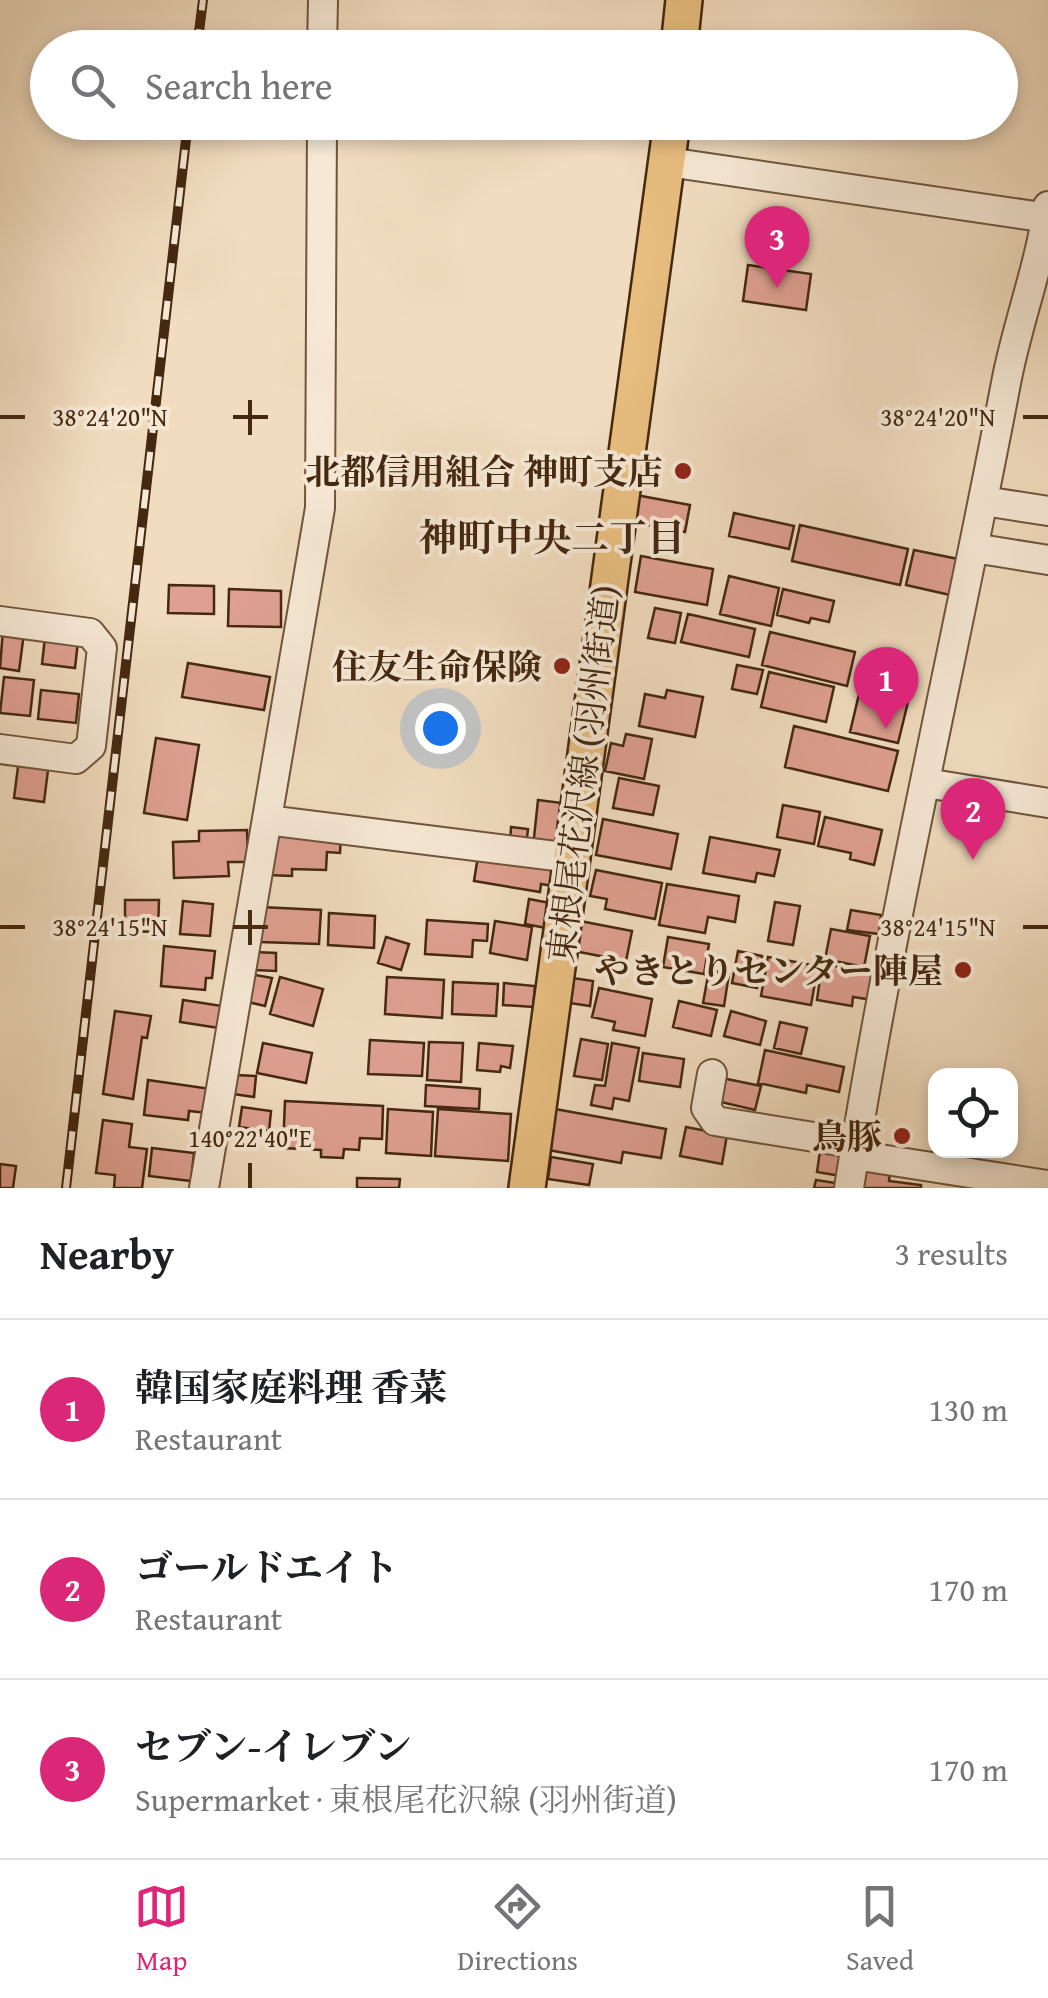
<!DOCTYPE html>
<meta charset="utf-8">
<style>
body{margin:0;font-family:"Gentium Book Plus","Noto Serif JP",serif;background:#f2f2f2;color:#202124}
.controls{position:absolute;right:30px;bottom:30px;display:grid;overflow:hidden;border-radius:20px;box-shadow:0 5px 15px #0003}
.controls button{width:90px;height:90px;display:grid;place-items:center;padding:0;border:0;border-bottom:2px solid #e0e0e0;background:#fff;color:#202124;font:50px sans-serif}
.you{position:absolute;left:440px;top:728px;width:35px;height:35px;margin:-25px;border:8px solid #fff;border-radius:50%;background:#1a73e8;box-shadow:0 0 0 15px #1a73e833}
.badge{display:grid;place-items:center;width:65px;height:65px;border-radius:50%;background:#db2777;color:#fff;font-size:32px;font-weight:700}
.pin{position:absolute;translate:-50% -82px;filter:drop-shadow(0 2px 5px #0008)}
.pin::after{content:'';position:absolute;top:52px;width:35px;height:30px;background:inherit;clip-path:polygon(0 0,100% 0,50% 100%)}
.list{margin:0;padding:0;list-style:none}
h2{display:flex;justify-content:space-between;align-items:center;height:130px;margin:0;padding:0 40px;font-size:42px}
h2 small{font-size:32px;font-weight:400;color:#757577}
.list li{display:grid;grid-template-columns:65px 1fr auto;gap:30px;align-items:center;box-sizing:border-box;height:180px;padding:0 40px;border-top:2px solid #e0e0e0}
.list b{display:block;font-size:38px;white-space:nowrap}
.list p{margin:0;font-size:32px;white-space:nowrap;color:#757577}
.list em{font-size:32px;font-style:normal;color:#757577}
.icon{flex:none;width:55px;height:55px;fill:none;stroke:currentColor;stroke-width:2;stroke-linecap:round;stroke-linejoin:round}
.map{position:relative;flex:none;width:1048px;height:1188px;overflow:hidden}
.search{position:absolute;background:#fff;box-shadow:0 5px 15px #0003;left:30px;right:30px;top:30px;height:110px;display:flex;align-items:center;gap:25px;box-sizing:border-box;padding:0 35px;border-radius:55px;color:#757577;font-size:38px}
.sheet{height:670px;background:#fff}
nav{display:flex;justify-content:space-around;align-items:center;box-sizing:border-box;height:140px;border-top:2px solid #e0e0e0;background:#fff;font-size:28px;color:#757577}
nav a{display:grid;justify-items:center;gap:5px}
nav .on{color:#db2777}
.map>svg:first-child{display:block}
.building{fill:#dfa091;stroke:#442810;stroke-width:2.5}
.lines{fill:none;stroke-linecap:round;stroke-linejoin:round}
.minor-casing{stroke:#6f553c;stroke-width:32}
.major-casing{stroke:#442810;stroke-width:40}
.minor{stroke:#f6e8d5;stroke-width:28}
.major{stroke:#e8be80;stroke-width:35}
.rail-casing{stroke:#442810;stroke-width:10}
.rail{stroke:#f6e8d5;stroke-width:6;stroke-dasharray:19;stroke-linecap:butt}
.ticks{fill:none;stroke:#442810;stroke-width:4}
.poi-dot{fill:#8f2418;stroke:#f6e8d5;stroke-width:4}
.labels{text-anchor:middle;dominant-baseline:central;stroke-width:8;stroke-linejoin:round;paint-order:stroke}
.poi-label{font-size:35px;font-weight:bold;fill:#442810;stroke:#f6e8d5;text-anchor:end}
.street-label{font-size:35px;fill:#442810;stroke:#f6e8d5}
.neighbourhood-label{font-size:38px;font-weight:bold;fill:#442810;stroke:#f6e8d5}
.ticks-label{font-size:25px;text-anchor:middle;fill:#442810;stroke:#f6e8d5;stroke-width:8;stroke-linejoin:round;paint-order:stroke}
</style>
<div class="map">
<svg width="1048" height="1188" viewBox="0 0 1048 1188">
<rect width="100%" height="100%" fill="#f1dcbf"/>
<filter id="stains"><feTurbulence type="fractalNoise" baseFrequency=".002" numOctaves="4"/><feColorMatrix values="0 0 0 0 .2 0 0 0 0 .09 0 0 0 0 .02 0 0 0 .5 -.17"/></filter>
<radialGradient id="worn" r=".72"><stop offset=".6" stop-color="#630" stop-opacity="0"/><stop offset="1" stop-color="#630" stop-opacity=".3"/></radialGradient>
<!-- building -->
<path class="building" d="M748 265 811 274 806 310 743 301Z
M636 495 690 505 685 532 631 522Z
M734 513 794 526 789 549 729 536Z
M800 525 908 549 900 585 792 561Z
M914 550 958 559 950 595 906 585Z
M641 556 713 569 707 605 635 592Z
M729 576 779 588 771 626 720 614Z
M169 585 214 586V614L168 613Z
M229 589 281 591V627L228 626Z
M783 589 834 601 829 622 811 618 809 623 777 615Z
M655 608 681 613 675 643 648 638Z
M688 614 755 629 749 657 681 642Z
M3 629 24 633 19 671 0 668Z
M770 632 855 652 847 686 762 665Z
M45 637 78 641 75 668 42 664Z
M188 663 270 677 264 710 182 697Z
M737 665 763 670 757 694 732 689Z
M769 672 834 687 826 722 761 707Z
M4 677 34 680 30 716 0 713Z
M41 690 79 694 76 723 38 719Z
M667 690 703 697 695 737 639 726 645 694 665 698Z
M860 690 908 702 898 743 850 732Z
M794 726 898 751 888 791 785 767Z
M626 734 652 739 644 779 605 771 611 743 623 746Z
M156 738 199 745 187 820 144 813Z
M19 759 49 762 44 802 14 798Z
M619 778 659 786 653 815 613 808Z
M538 800 562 803 557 849 533 847Z
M783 805 820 812 814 844 777 837Z
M825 817 882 830 874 865 850 859 851 853 818 846Z
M603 819 678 834 671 869 596 855Z
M511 827 528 829 526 846 510 845Z
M247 830 248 862H228L229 876 174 878 173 842 199 841V831Z
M270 830 341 833 340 853 327 852 326 870 292 869V876L268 875Z
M710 837 780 850 774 876 757 873 755 882 703 873Z
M479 850 557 862 553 886 541 884 540 892 474 881Z
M596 870 662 883 655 919 605 909 607 899 590 896Z
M667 884 739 896 735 922 708 917 705 933 659 925Z
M529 899 550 903 546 928 525 924Z
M125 900H159L158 932 125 931Z
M183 901 213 904 210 936 180 934Z
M775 902 800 906 793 945 768 941Z
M261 907 321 910 319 944 260 942Z
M851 910 881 915 879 934 847 930Z
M329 913 375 916 374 948 328 945Z
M427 920 488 924 487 941 473 940 472 957 425 954Z
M495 921 532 927 527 960 490 953Z
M580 921 632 931 626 961 574 951Z
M831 929 870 936 864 967 825 959Z
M386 937 409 944 401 970 378 963Z
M668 937 709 944 704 974 663 967Z
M164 946 215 951 212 978H206L205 990 161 986Z
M738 951 762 956 757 988 732 983Z
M252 952 276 953V971L251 970Z
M768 957 818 966 811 1005 761 996Z
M822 964 877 973 873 1000 853 997 852 1006 817 1000Z
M709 970 729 974 724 1006 703 1003Z
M250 974 272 978 265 1006 244 1001Z
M280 977 323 989 313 1026 270 1014Z
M387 977 444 980 442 1018 385 1014Z
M566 977 593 981 590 1006 563 1002Z
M453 982 498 984 496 1016 452 1014Z
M504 983 535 986 533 1007 503 1005Z
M599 988 652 999 645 1036 613 1030 615 1022 592 1017Z
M183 1000 222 1006 219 1028 180 1022Z
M679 1001 717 1010 711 1036 673 1027Z
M115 1011 151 1016 147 1038 142 1037 133 1099 103 1094Z
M731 1011 766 1021 760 1045 724 1036Z
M780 1022 807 1028 801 1054 774 1048Z
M581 1039 608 1044 602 1080 574 1076Z
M370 1040 424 1043 422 1076 368 1074Z
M429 1042 463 1043 461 1082 427 1080Z
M263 1043 312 1053 306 1083 257 1073Z
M479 1043 513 1046 510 1068 501 1066 500 1072 477 1070Z
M612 1043 639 1048 629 1101 614 1098 612 1109 591 1105 595 1085 605 1086Z
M765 1050 844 1067 839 1092 807 1085 806 1093 758 1083Z
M643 1053 684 1059 680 1087 639 1081Z
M235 1075 256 1076 254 1097 233 1094Z
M722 1078 761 1086 755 1110 717 1101Z
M148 1080 211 1089 207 1113 189 1111 188 1120 144 1115Z
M426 1085 480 1089 479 1109 425 1106Z
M285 1101 383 1106 382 1139 360 1138 359 1150 344 1149 343 1158 321 1157V1150L283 1148Z
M242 1107 271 1111 269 1131 239 1127Z
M388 1109 433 1112 431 1156 386 1153Z
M438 1109 511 1114 508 1161 435 1156Z
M555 1109 666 1129 661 1158 623 1152 621 1163 548 1150Z
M103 1120 132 1124 129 1147 147 1149 142 1188H114L115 1175 96 1173Z
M686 1127 727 1135 722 1164 680 1156Z
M152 1148 194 1153 191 1181 149 1176Z
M820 1151 844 1155 841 1176 817 1172Z
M551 1157 593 1164 589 1185 548 1179Z
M0 1164 16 1166 13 1188H0Z
M863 1169 890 1173 889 1181 921 1185V1188H861Z
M357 1178 400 1179 399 1188H357Z
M816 1180 842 1184 841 1188H814Z"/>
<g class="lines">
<!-- minor casing -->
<g class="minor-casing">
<path id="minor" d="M322 48 323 0
M668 162 1048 218
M984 501 1048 511
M974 548 1048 560
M0 621 90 633 102 648 91 746 76 759 0 749
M926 783 1048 803
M267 820 572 858
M712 1074 706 1108 715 1121 857 1144
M854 1155 1047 1185
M204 1188 320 508 322 122
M849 1188C891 918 955 652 1006 383 1017 324 1040 266 1048 206"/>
</g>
<!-- major casing -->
<g class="major-casing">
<path id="major" d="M679 48 684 0
M527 1188 672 122"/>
</g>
<!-- minor -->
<use href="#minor" class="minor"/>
<!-- major -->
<use href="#major" class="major"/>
<!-- rail casing -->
<g class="rail-casing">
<path id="rail" d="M197 48 203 0
M66 1188 188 122"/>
</g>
<!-- rail -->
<use href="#rail" class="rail"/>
</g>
<!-- ticks -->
<path class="ticks" d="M250 400V435M0 417H25M233 417H268M1023 417H1048M250 910V945M0 927H25M233 927H268M1023 927H1048M250 1163V1188"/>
<!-- markers -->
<g class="poi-dot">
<circle cx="683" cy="471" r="10"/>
<circle cx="562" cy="666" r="10"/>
<circle cx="963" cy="970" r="10"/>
<circle cx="902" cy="1136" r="10"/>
</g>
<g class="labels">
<!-- poi labels -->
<g class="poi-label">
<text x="663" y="471">北都信用組合 神町支店</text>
<text x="542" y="666">住友生命保険</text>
<text x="943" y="970">やきとりセンター陣屋</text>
<text x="882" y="1136">鳥豚</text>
</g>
<!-- street labels -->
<g class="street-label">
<text transform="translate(583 774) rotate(-83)">東根尾花沢線 (羽州街道)</text>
</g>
<!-- neighbourhood labels -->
<g class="neighbourhood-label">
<text x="552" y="537">神町中央二丁目</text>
</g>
</g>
<g class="ticks-label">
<text x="110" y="426">38°24'20"N</text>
<text x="938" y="426">38°24'20"N</text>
<text x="110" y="936">38°24'15"N</text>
<text x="938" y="936">38°24'15"N</text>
<text x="250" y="1147">140°22'40"E</text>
</g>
<rect width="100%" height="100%" filter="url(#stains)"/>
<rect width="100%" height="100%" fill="url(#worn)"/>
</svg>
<div class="controls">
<button><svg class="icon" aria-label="locate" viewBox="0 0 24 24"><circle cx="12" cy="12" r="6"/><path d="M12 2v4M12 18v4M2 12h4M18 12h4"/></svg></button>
</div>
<div class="you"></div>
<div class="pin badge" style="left:886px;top:729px">1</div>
<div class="pin badge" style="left:973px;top:860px">2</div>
<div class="pin badge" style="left:777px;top:288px">3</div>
<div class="search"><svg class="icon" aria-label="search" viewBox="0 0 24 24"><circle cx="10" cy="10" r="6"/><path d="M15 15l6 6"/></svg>Search here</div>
</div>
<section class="sheet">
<h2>Nearby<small>3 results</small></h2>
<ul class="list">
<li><span class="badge">1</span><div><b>韓国家庭料理 香菜</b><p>Restaurant</p></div><em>130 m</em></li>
<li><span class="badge">2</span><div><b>ゴールドエイト</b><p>Restaurant</p></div><em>170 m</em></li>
<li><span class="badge">3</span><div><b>セブン-イレブン</b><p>Supermarket · 東根尾花沢線 (羽州街道)</p></div><em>170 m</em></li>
</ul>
</section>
<nav>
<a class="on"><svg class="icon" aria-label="map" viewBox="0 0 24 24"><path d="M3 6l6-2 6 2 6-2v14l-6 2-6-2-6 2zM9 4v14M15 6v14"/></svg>Map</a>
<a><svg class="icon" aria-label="directions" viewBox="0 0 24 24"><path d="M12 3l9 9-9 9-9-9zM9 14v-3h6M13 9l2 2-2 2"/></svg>Directions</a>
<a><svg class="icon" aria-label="saved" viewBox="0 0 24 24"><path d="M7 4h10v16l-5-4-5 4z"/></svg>Saved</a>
</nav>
